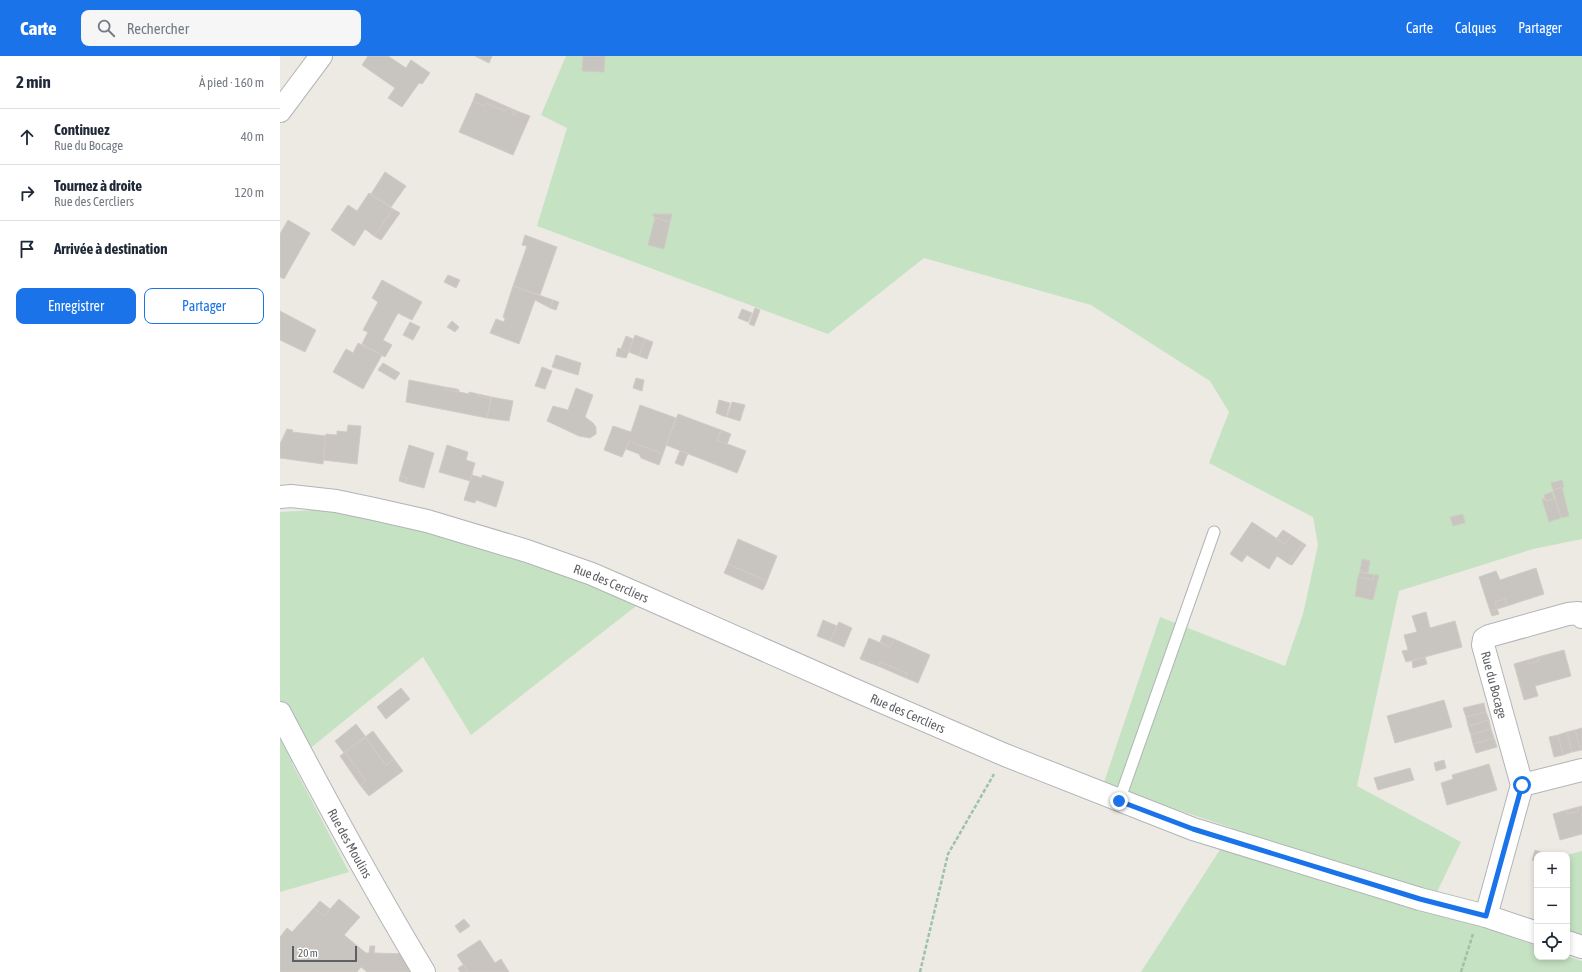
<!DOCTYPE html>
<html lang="fr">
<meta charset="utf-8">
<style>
body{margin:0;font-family:"Asap Condensed",sans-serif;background:#f6f6f7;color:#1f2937}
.controls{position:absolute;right:12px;bottom:12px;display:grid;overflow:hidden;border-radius:8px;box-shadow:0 2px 6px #0003}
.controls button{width:36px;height:36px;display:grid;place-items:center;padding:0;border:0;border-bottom:1px solid #e0e1e3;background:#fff;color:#1f2937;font:20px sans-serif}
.scale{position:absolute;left:12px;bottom:10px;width:65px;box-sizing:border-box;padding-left:4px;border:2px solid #5c5f63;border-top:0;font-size:11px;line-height:14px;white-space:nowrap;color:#5c5f63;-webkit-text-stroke:3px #fff;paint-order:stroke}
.stop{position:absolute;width:12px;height:12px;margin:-9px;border:3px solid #1a73e8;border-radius:50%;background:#fff}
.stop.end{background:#1a73e8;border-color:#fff;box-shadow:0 1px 4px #0008}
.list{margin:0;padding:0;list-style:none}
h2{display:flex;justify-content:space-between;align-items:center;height:52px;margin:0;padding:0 16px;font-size:17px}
h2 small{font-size:13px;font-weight:400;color:#747a83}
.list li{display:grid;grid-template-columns:26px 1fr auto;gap:12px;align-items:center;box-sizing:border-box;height:56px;padding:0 16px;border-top:1px solid #e0e1e3}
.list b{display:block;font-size:15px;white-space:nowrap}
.list p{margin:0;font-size:13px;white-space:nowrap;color:#747a83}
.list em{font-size:13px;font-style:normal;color:#747a83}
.actions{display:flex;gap:8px;padding:12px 16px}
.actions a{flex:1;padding:9px 0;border:1px solid #1a73e8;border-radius:8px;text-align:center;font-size:14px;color:#1a73e8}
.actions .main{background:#1a73e8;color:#fff}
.icon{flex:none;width:22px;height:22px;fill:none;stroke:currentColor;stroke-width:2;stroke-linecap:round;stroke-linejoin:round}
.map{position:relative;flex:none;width:1302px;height:916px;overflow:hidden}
header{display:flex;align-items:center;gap:24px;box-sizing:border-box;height:56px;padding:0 20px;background:#1a73e8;color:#fff}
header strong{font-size:19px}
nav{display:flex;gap:22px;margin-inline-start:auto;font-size:14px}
.search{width:280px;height:36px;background:#f6f6f7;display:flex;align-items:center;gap:10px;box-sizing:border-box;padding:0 14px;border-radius:8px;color:#747a83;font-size:15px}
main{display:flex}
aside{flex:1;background:#fff}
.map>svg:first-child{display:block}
.green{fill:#c5e2c3}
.building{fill:#c8c5c0;stroke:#d1cbc3}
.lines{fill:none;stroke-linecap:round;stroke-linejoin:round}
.service-casing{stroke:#b1b4b7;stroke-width:13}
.minor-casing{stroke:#b1b4b7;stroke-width:24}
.path{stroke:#9dc2a5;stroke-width:2.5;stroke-dasharray:4 2;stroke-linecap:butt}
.service{stroke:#fff;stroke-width:11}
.minor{stroke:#fff;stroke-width:22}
.route{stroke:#1a73e8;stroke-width:5}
.labels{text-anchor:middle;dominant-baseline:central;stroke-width:3;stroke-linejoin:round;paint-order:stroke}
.street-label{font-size:13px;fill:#5c5f63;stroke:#fff}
</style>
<header>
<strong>Carte</strong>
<div class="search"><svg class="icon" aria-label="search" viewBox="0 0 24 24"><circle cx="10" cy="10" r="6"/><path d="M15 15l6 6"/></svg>Rechercher</div>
<nav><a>Carte</a><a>Calques</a><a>Partager</a></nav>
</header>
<main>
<aside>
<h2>2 min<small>À pied · 160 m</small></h2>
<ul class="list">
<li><svg class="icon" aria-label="ahead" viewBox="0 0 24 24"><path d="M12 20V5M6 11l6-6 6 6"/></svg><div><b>Continuez</b><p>Rue du Bocage</p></div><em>40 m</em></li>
<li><svg class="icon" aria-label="right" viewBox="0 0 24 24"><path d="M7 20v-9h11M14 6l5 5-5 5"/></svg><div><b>Tournez à droite</b><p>Rue des Cercliers</p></div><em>120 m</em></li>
<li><svg class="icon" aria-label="arrive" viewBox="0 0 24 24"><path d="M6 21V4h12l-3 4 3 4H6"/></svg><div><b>Arrivée à destination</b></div></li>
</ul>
<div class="actions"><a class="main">Enregistrer</a><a>Partager</a></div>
</aside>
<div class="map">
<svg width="1302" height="916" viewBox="0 0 1302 916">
<rect width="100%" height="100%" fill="#edeae4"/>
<!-- green -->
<path class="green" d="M286 0H1302V483L1253 493 1119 535 1077 730 1181 786 1157 836 1217 876 1257 890V901L1287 900 1302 905V916H861L943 789 952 772 823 729 880 561 1005 610 1023 558 1038 489 1033 461 929 407 949 356 930 325 811 249 644 202 548 278 257 170 287 72 261 59Z
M54 453 170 477 360 547 191 679 143 601 12 707 69 816 0 836V456Z
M1302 795V881L1287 876V799Z"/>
<!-- building -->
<path class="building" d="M88 0H108L126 12 131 4 150 17 142 28 139 27 122 51 108 42 115 32 82 9Z
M195 0H212L209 7Z
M303 0H325L324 16 302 15Z
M196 37 237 55 235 59 232 58V54L229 52 225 55 206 47 204 50 193 45Z
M193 45 204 50 206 47 225 55 229 52 232 54V58L235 59 237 55 250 60 233 99 179 76Z
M105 116 126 130 111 151 91 138Z
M89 137 113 153 94 180 85 173 74 190 51 174 68 149 77 155Z
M113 153 120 157 101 184 94 180Z
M372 158H392L390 166 375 162Z
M375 162 390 166 384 193 368 189Z
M8 164 30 177 4 223 0 221V178Z
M245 179 277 191 260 239 233 230 247 190 242 189Z
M168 219 180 224 176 232 164 226Z
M102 224 142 246 132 264 118 257 103 284 112 289 105 301 82 288 88 276 83 274 98 246 92 242Z
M233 230 273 244 270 252 255 244 239 288 210 277 216 263 224 266 225 262 223 261Z
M273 244 279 246 276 254 270 252Z
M475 252 480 254 474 270 469 268Z
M462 253 472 257 468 266 458 262Z
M0 255 36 274 25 296 0 284Z
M172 265 179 271 175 276 167 271Z
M130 266 140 271 133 284 123 279Z
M355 279 365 283 359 300 349 296Z
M346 280 353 283 349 295 341 293Z
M365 283 373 286 367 303 359 300Z
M78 287 102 299 83 333 53 316 66 293 73 297Z
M338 292 349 295 346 302 336 300Z
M276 299 301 307 298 319 272 311Z
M103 307 120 317 115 324 98 314Z
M262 311 272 315 265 333 255 330Z
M356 322 364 324 362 335 353 332Z
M129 324 165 331 164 333 177 336V333L179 334V336L189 338V336L198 338 197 340 211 343 207 362 126 346Z
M165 331 177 333V336L164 333Z
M296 332 313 339 305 361 313 367 316 371V378L310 382 299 380 267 365 273 350 288 354Z
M198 338 211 341V343L197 340Z
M211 341 233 345 229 365 207 362Z
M439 344 450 347 446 361 436 357Z
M452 346 465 349 460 365 447 361Z
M360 349 396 362 383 398 349 385 342 401 324 394 333 370 351 376Z
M398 358 441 374 437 384 466 395 457 417 386 389Z
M68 369 81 370 77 408 43 404 46 378 57 379V375L67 376Z
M7 373 13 374 12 376 46 380 43 408 0 402V388Z
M441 374 451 378 447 388 437 384Z
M349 385 383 398 379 409 361 402 359 398 346 393Z
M129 389 154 397 144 432 125 427 127 422 120 420Z
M167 389 188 396 186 404 195 407 190 425 159 416Z
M400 395 408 397 403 410 395 407Z
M192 419 202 422V419L224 426 216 451 196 444 195 447 184 444Z
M120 420 127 422 125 427 119 425Z
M1282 424 1284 431 1273 434 1271 427Z
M1282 431 1289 460 1281 462 1273 434Z
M1272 436 1274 443 1266 445 1264 439Z
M1262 443H1265L1266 445 1275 443 1281 462 1269 466Z
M1183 458 1185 467 1173 470 1170 461Z
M972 466 1005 488 1011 479 1023 487 1009 508 997 500 989 513 967 499 962 506 950 498Z
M1003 474 1011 479 1005 488 996 483Z
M458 483 497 500 487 525 448 508Z
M1023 487 1026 489 1012 509 1009 508Z
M1082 503 1090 505 1088 517 1080 516Z
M448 508 487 525 483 534 444 517Z
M1256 512 1264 538 1227 550 1225 543 1215 546 1217 553 1210 555 1199 521 1216 515 1220 524Z
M1080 516 1094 519 1093 524 1078 521Z
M1094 519H1099L1093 544 1075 540 1078 521 1093 524Z
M1225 543 1227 550 1217 553 1215 546Z
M1217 553 1219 558 1212 560 1210 555Z
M1146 556 1150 572 1175 565 1182 591 1126 606 1122 595 1128 594 1124 579 1137 576 1132 560Z
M543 564 557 570 550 585 537 580Z
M559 566 572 572 564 591 550 585Z
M603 579 614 583 610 591 600 586Z
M589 582 610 591 614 583 650 599 638 627 626 622 627 617 600 606 598 610 580 603Z
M1284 594 1291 620 1255 630 1258 640 1244 644 1234 608 1248 604 1249 608 1259 605 1258 601Z
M1145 601 1147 608 1133 612 1132 605Z
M1258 601 1259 605 1249 608 1248 604Z
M600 606 627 617 626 622 598 610Z
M121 632 130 643 106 663 97 651Z
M1164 644 1172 671 1115 687 1107 660Z
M1204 647 1206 656 1186 661 1183 652Z
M1206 656 1209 664 1188 670 1186 661Z
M1209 664 1211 673 1191 679 1188 670Z
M76 668 86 681 64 697 55 685Z
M1302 672V694H1301L1295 674Z
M1211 673 1214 682 1193 688 1191 679Z
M1295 674 1301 694 1292 696 1287 676Z
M93 675 114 703 106 709 85 681Z
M1287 676 1292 696 1283 699 1278 679Z
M1278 679 1283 699 1274 701 1269 681Z
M85 681 106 709 114 703 123 715 89 740 80 729 86 725 65 696Z
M1214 682 1217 691 1196 697 1193 688Z
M65 696 86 725 80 729 60 700Z
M1164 704 1166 712 1156 715 1154 707Z
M1209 708 1217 734 1167 749 1161 727 1173 723 1172 719Z
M1130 712 1134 724 1098 734 1094 722Z
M1302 750V778L1280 784 1273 758 1287 754 1288 758 1299 755 1298 751Z
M1298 751 1299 755 1288 758 1287 754Z
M1255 794 1267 798V799H1257V805L1252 804Z
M59 843 80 861 64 879 86 897H89L90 890H95L94 897 128 898 135 916H87L81 911 77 916H0V881L7 872 12 876 34 852 44 860Z
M40 845 50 853 44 860 34 852Z
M184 863 190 870 180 877 175 870Z
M200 884 215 907 221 903 229 916H188L177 899Z
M183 909 188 916H180L178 912Z"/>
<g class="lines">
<!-- service casing -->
<g class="service-casing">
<path id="service" d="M839 745 934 476"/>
</g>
<!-- minor casing -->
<g class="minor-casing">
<g id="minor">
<path d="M0 55 41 0"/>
<path id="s1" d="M0 441 11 440 56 445 94 453 147 465 247 495 312 518 367 542 577 635 725 699 913 773 1140 843 1206 860 1257 877"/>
<path id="s2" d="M0 657C46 745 93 831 144 916"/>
<path d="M1242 729 1302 714"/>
<path d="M1206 860 1242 729 1203 589 1204 583 1209 580 1288 558 1298 557 1302 561"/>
<path d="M1287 886 1302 891"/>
</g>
</g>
<!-- path -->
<path class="path" d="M640 916 668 798 714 718
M1181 916 1193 878"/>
<!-- service -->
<use href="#service" class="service"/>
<!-- minor -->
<use href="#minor" class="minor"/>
</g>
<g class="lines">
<!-- route -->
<path class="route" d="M839 745 913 773 1140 843 1206 860 1242 729"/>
</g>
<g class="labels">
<!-- street labels -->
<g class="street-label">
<text stroke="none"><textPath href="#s1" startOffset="344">Rue des Cercliers</textPath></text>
<text transform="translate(1214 629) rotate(75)">Rue du Bocage</text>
<text stroke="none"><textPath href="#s1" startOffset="668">Rue des Cercliers</textPath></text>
<text stroke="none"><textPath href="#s2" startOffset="148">Rue des Moulins</textPath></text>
</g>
</g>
</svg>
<div class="controls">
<button>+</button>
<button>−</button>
<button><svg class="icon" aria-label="locate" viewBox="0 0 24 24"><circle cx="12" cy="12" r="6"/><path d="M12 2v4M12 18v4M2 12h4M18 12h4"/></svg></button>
</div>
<div class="scale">20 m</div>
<div class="stop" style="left:1242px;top:729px"></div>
<div class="stop end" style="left:839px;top:745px"></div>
</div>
</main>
